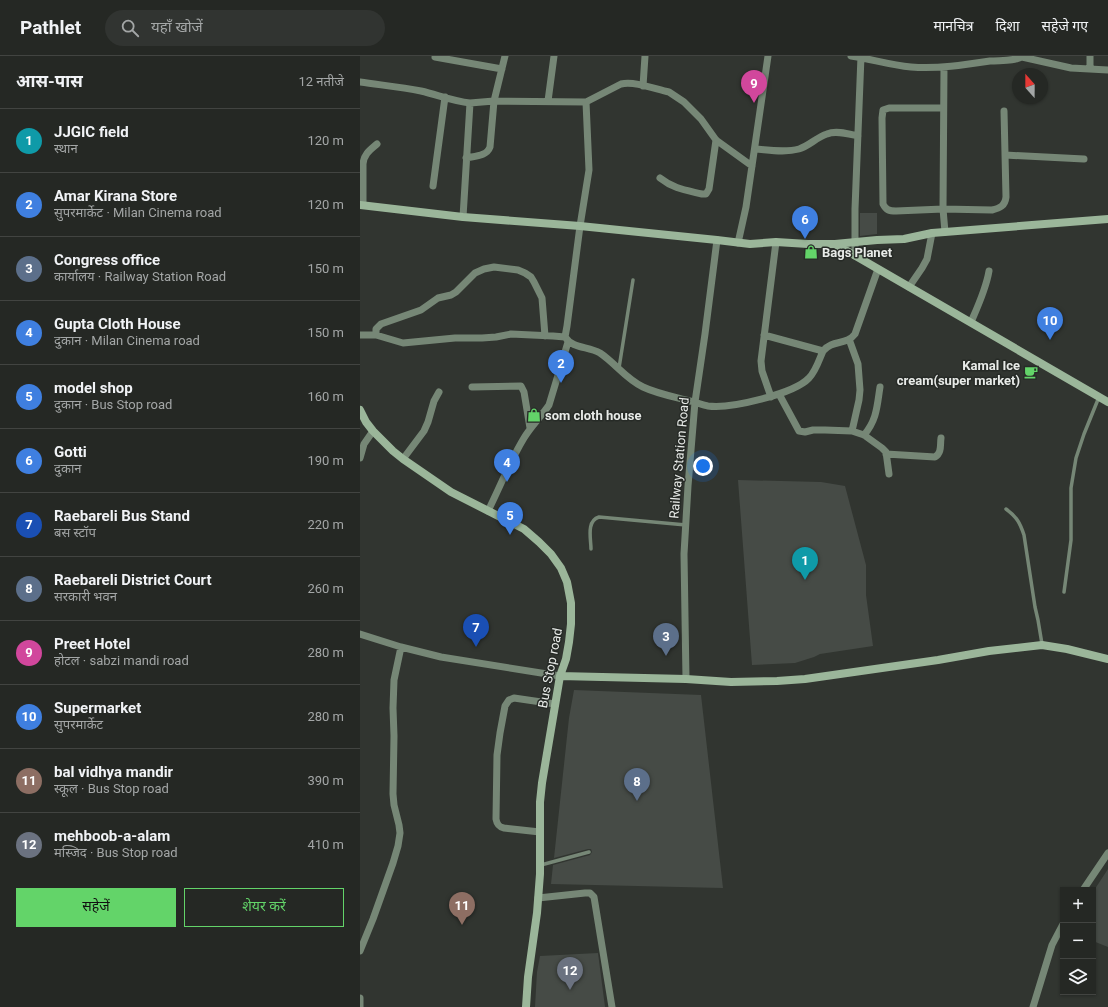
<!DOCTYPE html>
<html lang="hi">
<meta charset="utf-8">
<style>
body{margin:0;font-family:Roboto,"Noto Sans Devanagari",sans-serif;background:#313431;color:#f1f3f6}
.controls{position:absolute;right:12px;bottom:12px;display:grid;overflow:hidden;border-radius:0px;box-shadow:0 1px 3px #0004}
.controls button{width:36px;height:36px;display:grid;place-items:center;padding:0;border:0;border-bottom:1px solid #424441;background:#252824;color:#f1f3f6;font:20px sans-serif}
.compass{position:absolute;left:652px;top:12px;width:36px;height:36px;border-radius:50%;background:#252824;box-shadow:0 1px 3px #0004;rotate:339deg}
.you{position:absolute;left:343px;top:410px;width:14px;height:14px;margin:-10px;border:3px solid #fff;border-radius:50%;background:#1a73e8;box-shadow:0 0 0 6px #1a73e833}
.badge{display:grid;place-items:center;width:26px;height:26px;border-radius:50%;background:#63d469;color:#fff;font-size:13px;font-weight:700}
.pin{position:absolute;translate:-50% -33px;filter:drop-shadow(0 1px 2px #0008)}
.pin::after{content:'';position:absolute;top:21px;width:14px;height:12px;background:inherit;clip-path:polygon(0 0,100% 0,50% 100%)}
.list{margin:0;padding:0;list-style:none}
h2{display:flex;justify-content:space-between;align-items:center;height:52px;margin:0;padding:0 16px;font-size:17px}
h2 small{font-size:13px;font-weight:400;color:#a3a6a6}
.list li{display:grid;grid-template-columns:26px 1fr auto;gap:12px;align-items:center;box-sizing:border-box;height:64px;padding:0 16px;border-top:1px solid #424441}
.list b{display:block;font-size:15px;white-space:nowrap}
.list p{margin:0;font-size:13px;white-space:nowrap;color:#a3a6a6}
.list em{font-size:13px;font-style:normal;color:#a3a6a6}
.actions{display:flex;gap:8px;padding:12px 16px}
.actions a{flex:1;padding:9px 0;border:1px solid #63d469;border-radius:0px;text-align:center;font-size:14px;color:#63d469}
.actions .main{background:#63d469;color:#111}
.icon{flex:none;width:22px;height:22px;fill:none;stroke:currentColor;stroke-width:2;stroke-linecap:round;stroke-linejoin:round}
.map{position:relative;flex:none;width:748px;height:951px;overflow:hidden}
header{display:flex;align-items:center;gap:24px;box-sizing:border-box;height:56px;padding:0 20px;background:#252824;border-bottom:1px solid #424441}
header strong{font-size:19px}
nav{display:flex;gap:22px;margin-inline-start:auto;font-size:14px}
.search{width:280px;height:36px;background:#313431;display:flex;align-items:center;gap:10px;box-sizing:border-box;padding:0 14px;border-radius:22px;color:#a3a6a6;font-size:15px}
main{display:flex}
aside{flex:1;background:#252824}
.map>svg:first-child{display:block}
.building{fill:#464b46}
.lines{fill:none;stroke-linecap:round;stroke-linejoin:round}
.lane{stroke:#768776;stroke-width:3.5}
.street{stroke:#768776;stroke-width:7}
.secondary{stroke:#9bb69a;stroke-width:8}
.labels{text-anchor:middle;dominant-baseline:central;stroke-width:3;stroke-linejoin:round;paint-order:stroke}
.poi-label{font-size:13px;font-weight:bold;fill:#e8ebe8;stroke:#272b27;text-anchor:start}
.street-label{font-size:13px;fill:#e8ebe8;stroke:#272b27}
</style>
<header>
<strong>Pathlet</strong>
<div class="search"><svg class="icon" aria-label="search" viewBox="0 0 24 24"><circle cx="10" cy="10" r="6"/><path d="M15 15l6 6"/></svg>यहाँ खोजें</div>
<nav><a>मानचित्र</a><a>दिशा</a><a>सहेजे गए</a></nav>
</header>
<main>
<aside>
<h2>आस-पास<small>12 नतीजे</small></h2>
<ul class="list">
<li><span class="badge" style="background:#0f9aa8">1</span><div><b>JJGIC field</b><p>स्थान</p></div><em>120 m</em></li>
<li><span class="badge" style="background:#3f7fe0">2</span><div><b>Amar Kirana Store</b><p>सुपरमार्केट · Milan Cinema road</p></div><em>120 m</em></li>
<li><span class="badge" style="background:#5c6f8a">3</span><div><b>Congress office</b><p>कार्यालय · Railway Station Road</p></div><em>150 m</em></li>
<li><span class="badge" style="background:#3f7fe0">4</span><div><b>Gupta Cloth House</b><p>दुकान · Milan Cinema road</p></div><em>150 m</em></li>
<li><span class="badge" style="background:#3f7fe0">5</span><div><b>model shop</b><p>दुकान · Bus Stop road</p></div><em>160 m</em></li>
<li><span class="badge" style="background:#3f7fe0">6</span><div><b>Gotti</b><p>दुकान</p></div><em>190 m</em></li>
<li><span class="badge" style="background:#1a4fb4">7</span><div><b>Raebareli Bus Stand</b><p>बस स्टॉप</p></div><em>220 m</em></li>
<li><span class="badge" style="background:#5c6f8a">8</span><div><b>Raebareli District Court</b><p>सरकारी भवन</p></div><em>260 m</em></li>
<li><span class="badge" style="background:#d1479c">9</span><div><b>Preet Hotel</b><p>होटल · sabzi mandi road</p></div><em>280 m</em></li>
<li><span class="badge" style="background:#3f7fe0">10</span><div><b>Supermarket</b><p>सुपरमार्केट</p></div><em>280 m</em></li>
<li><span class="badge" style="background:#8d6e63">11</span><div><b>bal vidhya mandir</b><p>स्कूल · Bus Stop road</p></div><em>390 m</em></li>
<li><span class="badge" style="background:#6b7280">12</span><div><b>mehboob-a-alam</b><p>मस्जिद · Bus Stop road</p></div><em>410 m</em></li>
</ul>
<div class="actions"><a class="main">सहेजें</a><a>शेयर करें</a></div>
</aside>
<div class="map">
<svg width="748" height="951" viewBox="0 0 748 951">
<rect width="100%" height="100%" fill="#313530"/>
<!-- building -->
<path class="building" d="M500 157H517V178L500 180Z
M378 424 461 426 485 430 506 509V539L513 590 460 598 454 601 435 607 392 609Z
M214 634 341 639 363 832 191 828 193 809 230 799 232 796 231 793H228L194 802 209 662Z
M748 813V891L733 885V836Z
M238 897 245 951H175L177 916 180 900Z"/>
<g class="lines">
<!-- lane -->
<path class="lane" d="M259 312 273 224
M646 453C657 461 660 467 664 479L675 551 678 564 682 588
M231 493C231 483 226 465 239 461L326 469
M704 536 711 484V432L716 402 724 378 739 341
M181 809 229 796"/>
<!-- street -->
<path class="street" d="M491 0C511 3 530 9 551 11 578 13 604 9 630 5 641 4 654 6 663 0
M75 1 142 13
M662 1 711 12 748 14
M584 11 583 153 585 176
M730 13V0
M0 26C20 29 41 31 61 35 78 39 93 45 110 47
M283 30 285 0
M188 45 194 0
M583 52H529L523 54 522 62 523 148C526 154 529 155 536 155L583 153 632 154C640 152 645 150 646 141L644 55
M395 93C409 94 425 97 439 93 449 90 457 81 467 78 476 74 489 78 498 80
M645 99 724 103
M106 102C115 100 127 100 130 91L134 45 226 46 261 28C275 25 295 33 309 36L324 46 341 63 356 84 392 110
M300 122C314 133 325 134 342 138H346L349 133 356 84
M73 130 85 41
M3 148V108C4 98 10 94 17 88
M103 161 110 47 134 45 145 0
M378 187 386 151 408 0
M495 200V153L501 0
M549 231 562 212 567 203 572 177
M611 266C618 250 626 233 629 215
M0 279H16L43 287 95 282H122L136 281 151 278 193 280 205 281 207 270 220 170 229 114 226 46
M16 279V273L21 268 61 254 78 242 91 239 96 236 115 217 124 213 134 211 158 214 165 217 171 221 174 226 182 242 185 280
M404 279 463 295
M205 281C213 293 228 290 240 297 255 307 266 323 283 331 298 338 315 341 330 345 336 346 342 349 348 350 370 353 434 338 449 322 456 315 459 304 463 295 473 283 486 290 495 278L518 213
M489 283 498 308 500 334 499 344 492 375
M112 331 161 330 164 336 170 372
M419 338 439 375 445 376 453 374H465L492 375 504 379 522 392 526 396 529 418
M411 341 402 315 401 305 416 186
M504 379C517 364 517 350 520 331
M526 398 575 401C582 397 580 389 581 382
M0 402 4 388 13 375
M43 403 64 375 68 366 74 345 79 336
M128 455C140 431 150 405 164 382 171 370 181 361 189 349L208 286
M0 578 41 591 81 601 200 620
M326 623 324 498 328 430 335 346 345 278 357 184
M180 776 144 772C139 771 137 769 136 763L137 699 140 677 145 650 149 644 154 642 195 648
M723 834 748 797
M178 842 225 837H230L234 841 252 951
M0 895 13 863 33 807 38 790 40 777 39 769 34 749 33 738 34 680 33 652 34 624 41 591
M0 942V951
M673 951 692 889 703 868"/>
<!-- secondary -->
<path class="secondary" d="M0 149 103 161 220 170 357 184 390 188 416 186 448 188H475L748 346
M475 188 517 184 544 183 572 177 748 163
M0 354 6 366 13 375 33 395 43 403 91 436 164 473 179 486 191 498 201 512 207 526 211 547V568L209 586 206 603 200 620 182 727 180 746V818L177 857 168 921 166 951
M200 620 326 623 371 626 417 625 445 623 578 604 629 595 682 589 707 593 748 603"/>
</g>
<!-- icons -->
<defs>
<g id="shop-bare" transform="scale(1.08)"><path d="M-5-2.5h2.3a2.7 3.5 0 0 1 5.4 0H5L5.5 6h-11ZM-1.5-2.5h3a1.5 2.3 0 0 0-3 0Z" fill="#63d469" stroke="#272b27" stroke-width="2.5" paint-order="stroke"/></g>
<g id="cafe-bare" transform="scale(1.08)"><path d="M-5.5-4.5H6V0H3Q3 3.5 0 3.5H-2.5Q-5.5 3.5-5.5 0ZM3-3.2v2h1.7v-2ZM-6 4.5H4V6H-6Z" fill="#63d469" stroke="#272b27" stroke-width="2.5" paint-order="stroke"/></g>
</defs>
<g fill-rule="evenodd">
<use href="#shop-bare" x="451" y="196"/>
<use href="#cafe-bare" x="671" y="316"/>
<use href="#shop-bare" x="174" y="359"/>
</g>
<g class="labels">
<!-- poi labels -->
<g class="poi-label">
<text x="462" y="196">Bags Planet</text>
<text x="660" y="309" text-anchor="end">Kamal Ice<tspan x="660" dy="15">cream(super market)</tspan></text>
<text x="185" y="359">som cloth house</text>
</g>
<!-- street labels -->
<g class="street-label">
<text transform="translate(319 402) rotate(-85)">Railway Station Road</text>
<text transform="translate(190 612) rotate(-79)">Bus Stop road</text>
</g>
</g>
</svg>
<div class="controls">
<button>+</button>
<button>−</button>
<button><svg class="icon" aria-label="layers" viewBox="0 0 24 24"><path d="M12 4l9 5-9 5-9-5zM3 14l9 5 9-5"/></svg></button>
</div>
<svg class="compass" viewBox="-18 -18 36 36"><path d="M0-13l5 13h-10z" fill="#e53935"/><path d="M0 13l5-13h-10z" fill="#a3a6a6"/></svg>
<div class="you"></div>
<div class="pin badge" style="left:445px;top:524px;background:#0f9aa8">1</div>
<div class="pin badge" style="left:201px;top:327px;background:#3f7fe0">2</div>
<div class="pin badge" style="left:306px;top:600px;background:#5c6f8a">3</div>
<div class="pin badge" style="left:147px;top:426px;background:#3f7fe0">4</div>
<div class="pin badge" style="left:150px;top:479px;background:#3f7fe0">5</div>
<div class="pin badge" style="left:445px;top:183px;background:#3f7fe0">6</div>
<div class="pin badge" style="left:116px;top:591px;background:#1a4fb4">7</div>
<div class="pin badge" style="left:277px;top:745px;background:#5c6f8a">8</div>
<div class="pin badge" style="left:394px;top:47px;background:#d1479c">9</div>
<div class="pin badge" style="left:690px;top:284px;background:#3f7fe0">10</div>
<div class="pin badge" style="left:102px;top:869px;background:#8d6e63">11</div>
<div class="pin badge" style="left:210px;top:934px;background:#6b7280">12</div>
</div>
</main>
